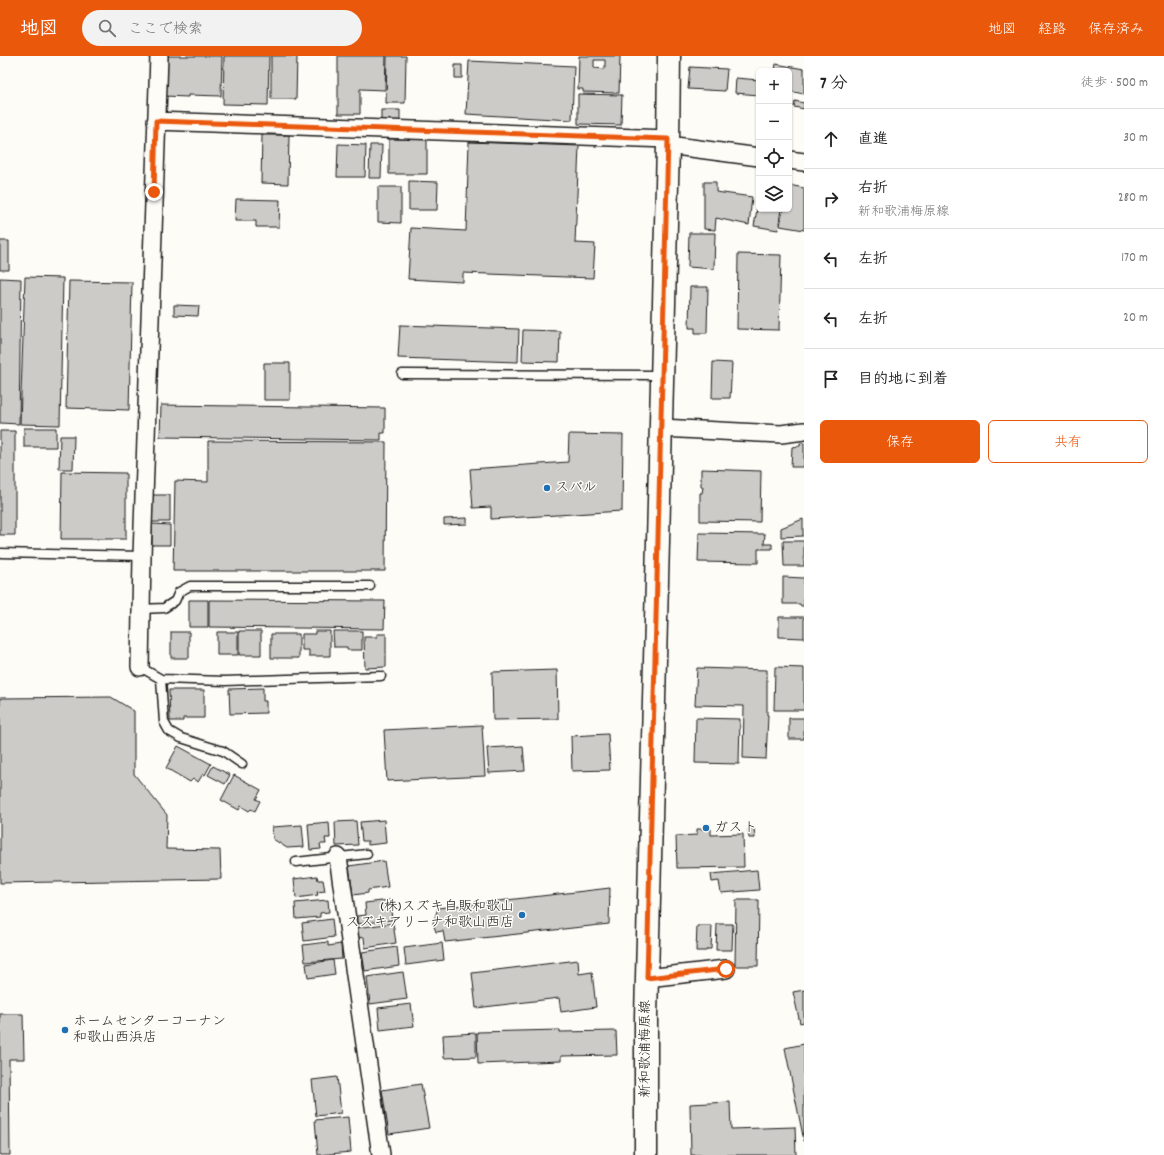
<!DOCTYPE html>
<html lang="ja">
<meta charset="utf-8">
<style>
body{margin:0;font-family:Dekko,"Klee One",sans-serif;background:#f2f2f2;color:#222}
.controls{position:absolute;right:12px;top:12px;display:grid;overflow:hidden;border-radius:6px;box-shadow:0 1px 3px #0004}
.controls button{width:36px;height:36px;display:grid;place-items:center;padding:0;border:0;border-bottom:1px solid #e0e0e0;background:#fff;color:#222;font:20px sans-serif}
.stop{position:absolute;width:12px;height:12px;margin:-9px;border:3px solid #ea580c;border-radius:50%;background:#fff}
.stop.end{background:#ea580c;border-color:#fff;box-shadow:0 1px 4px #0008}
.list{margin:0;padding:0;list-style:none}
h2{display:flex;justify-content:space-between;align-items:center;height:52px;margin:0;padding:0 16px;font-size:17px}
h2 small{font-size:13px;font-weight:400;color:#767676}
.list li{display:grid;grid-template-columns:26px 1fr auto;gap:12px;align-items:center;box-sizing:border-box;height:60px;padding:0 16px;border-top:1px solid #e0e0e0}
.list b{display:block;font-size:15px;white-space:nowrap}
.list p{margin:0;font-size:13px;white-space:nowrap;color:#767676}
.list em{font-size:13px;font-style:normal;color:#767676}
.actions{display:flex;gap:8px;padding:12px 16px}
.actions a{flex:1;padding:9px 0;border:1px solid #ea580c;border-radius:6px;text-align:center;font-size:14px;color:#ea580c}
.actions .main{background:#ea580c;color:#fff}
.icon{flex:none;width:22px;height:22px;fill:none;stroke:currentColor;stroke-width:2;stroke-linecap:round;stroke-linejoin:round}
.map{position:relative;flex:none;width:804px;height:1099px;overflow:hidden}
header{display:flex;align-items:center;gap:24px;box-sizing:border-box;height:56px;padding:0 20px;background:#ea580c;color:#fff}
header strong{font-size:19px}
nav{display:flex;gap:22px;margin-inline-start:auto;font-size:14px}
.search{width:280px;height:36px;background:#f2f2f2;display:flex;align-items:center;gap:10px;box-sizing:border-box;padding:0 14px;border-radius:22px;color:#767676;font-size:15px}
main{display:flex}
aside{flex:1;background:#fff}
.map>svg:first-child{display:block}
.building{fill:#cccbc8;stroke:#1c1c1c;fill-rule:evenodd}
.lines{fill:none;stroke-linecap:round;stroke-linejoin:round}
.service-casing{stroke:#1c1c1c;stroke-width:11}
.minor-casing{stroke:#1c1c1c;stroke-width:20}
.primary-casing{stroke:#1c1c1c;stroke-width:25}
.service{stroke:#fdfcf7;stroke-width:8}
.minor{stroke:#fdfcf7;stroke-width:17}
.primary{stroke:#fdfcf7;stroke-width:22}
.route{stroke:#ea580c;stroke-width:5}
.poi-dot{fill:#1f6fb2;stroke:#fdfcf7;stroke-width:1.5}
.labels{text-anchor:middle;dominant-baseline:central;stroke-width:3;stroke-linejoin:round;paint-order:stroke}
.poi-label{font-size:14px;fill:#1c1c1c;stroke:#fdfcf7;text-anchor:start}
.street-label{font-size:14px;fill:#1c1c1c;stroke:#fdfcf7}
</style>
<header>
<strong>地図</strong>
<div class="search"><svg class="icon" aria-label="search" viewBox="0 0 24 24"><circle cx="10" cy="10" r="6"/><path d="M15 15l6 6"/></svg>ここで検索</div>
<nav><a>地図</a><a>経路</a><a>保存済み</a></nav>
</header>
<main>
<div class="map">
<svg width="804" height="1099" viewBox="0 0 804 1099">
<rect width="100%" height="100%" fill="#fdfcf7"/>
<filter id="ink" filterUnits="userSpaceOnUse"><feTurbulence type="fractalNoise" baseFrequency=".025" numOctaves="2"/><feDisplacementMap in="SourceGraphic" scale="8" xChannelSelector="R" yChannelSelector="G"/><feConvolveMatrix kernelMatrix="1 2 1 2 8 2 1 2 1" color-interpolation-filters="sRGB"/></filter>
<g filter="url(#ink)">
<!-- building -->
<path class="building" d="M165 0H222L221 40 188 39V41L164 40Z
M224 0H269L268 49 223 48Z
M271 0H297L296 43H271Z
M338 0H386L385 34 360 33V58H338Z
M387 0H406L405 47H386Z
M579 0H620L619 37 583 36V33H578ZM594 4H605V13L594 12Z
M469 5 574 10 572 64 466 58Z
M776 8 804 13V38L789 35V15H775Z
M455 9H462V22H455Z
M690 11 727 13 725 35 688 33Z
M736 22 759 24V39L735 37Z
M578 38 622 39 621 69 578 68Z
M795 45 804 47V53L794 51Z
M381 54H400V65H381Z
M262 79H289L288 128 261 127Z
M389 83H427V118H389Z
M469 86 579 90 575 187 595 188 593 222 463 217V226L408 223 411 172 466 175Z
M338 88 366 89 365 121H337Z
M370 89H382L381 122H369Z
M409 125 438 126 437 154H409Z
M704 126H716V136L752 141 749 169 716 162 715 174 704 173Z
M789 129 804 132V174L780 170 783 153H789Z
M378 131H401V167L378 166Z
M759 142V153H781L778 174 754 170Z
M236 143 280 144 279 171H256V165H235Z
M689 177H715L714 213 688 211Z
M0 185H9V214H0Z
M738 198 781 199 779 274 737 273Z
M25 221 63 222 60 369 20 368Z
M0 222 21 223 19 368 0 367Z
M69 225 132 226 129 354 66 352Z
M690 231H708L707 277H695V272H689Z
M174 249 199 250 198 260 174 259Z
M400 269 519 273 518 306 398 302Z
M523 274 560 275 559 306 522 305Z
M713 306 732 307 730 342H712Z
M264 307H290V344H264Z
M161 349 385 352V377H381V384L160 381Z
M24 372H56V391H24Z
M0 375H15V479H0Z
M569 378 623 379 622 455 491 463V451L473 452 470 413 568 406Z
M60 380H74L73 413H59Z
M208 385 386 386 385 515H173L175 425 208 426Z
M800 387H804V411H791L792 391 800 390Z
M701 413 761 415 760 466 700 465V437H702L703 431H701Z
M62 416 126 417V483H61Z
M152 439H170V466H152Z
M467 462V468L444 469V463Z
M803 463V480L781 481V472Z
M152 468 170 469V489H152Z
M699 477 765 478 764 488H772V493H758V507L698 506Z
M783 485H804V510H784Z
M783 521 804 522V550H801L800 548H783Z
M189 544H208V571H189Z
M209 544 385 545 384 573 209 571Z
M779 561H804V582L779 581Z
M239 575H261V599H239Z
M315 575H330V600H309V594H302V578H315Z
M333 575H362V594H347V591H334Z
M171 576H189V602H171Z
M217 576H238V599H217Z
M271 578H299V602H271Z
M377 578H386V611L365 612 364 581H377Z
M775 611 804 612V654H774Z
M697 612 767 614V659H768L766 703 743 702 744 650 695 649Z
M557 614 558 663 493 664 492 616Z
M263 632V645H266V657L230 658 229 633Z
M169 634H204V662H183V665H170Z
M111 641 134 655V718L167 759 166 793 220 794 221 823 0 827V642Z
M696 662 740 663 739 708 695 707Z
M789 662H804V683H789Z
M482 669 485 720 387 725 384 674Z
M608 678 610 714 572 715 571 680Z
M178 690 211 708 205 719 203 718 198 726 193 723 190 726 166 712Z
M523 690 525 715 489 717 487 692Z
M213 710 230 719 225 728 208 719Z
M234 719 261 734 256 743 260 745 255 755 251 753 249 755 241 750 239 754 221 744Z
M384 764 386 787 368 789V785H362L360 766Z
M356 765 358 789 336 790 335 766Z
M329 766 330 782H325L326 788H320L321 793 310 794 308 768Z
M302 769 304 791 287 792 273 783 272 771Z
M754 772 755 782H749L748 773Z
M697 773H711V779L743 778 744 811 677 812 676 780 697 779Z
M384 805 388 831 368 834V837L353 839 349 810Z
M757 814 759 834 721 837 719 825 712 826 711 818Z
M317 820 318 824H323L325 835 317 836 318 839 296 842 294 823Z
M610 832 609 868 445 886 443 875 436 876 433 867 438 852Z
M328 844 329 856 320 857V861L296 863 295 847Z
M390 844 392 864 357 868V860L366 859 365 847Z
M736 844H759L758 910H735Z
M332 863 334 881 304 885 302 867Z
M393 867 396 887 365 892 364 881 358 882 356 872Z
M717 868H733L732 894H716Z
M697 870H712L711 893H707L706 895H696Z
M328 886V890L341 888 342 903 305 906 303 889Z
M442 887 444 904 406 909 404 892Z
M397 891 399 910 365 915 362 896Z
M333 904 335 918 308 922 306 908Z
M578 904 579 918 592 916 596 951 561 956 559 942 476 952 472 917Z
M403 916 407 943 370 948 367 921Z
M804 934V966L800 967 793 936Z
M411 948 414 970 380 974 378 952Z
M0 958H23L24 1003H9L10 1099H0Z
M560 974V976L616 975 617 999 561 1000V1005L478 1008 477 976Z
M476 977V1001L444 1002 443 979Z
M804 988V1085L785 992Z
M337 1021 341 1057 316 1060 312 1024Z
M421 1028 429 1072 389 1078 382 1034Z
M730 1046 731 1073 795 1071 796 1099H691L690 1048Z
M348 1061 351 1096 318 1099 315 1064Z"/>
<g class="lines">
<!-- service casing -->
<g class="service-casing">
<path id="service" d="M402 318 661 319
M0 497 142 500
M141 553 164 552 175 545 179 536 190 530H370
M140 611 161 623 225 625 381 620
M161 623 164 666 169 675 181 682 223 695 242 708
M296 806 367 798"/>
</g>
<!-- minor casing -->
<g class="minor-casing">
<path id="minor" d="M156 65 668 83
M668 89 759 101
M789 104 804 106
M661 372 781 378 804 375
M140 611 142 500 159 0
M338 801 381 1099
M647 922 726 913"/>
</g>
<!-- primary casing -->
<g class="primary-casing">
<path id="primary" d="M646 1099V961L668 89 669 0"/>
</g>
<!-- service -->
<use href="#service" class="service"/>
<!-- minor -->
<use href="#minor" class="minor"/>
<!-- primary -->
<use href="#primary" class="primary"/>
</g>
</g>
<g class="lines" filter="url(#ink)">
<!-- route -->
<path class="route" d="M154 136 156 65 668 83 647 922 726 913"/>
</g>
<!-- markers -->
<g class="poi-dot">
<circle cx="547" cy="432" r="4"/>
<circle cx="706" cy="772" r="4"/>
<circle cx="522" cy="859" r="4"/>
<circle cx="65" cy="974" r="4"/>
</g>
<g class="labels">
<!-- poi labels -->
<g class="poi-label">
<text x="555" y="432">スバル</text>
<text x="714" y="772">ガスト</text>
<text x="514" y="851" text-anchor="end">(株)スズキ自販和歌山<tspan x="514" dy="16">スズキアリーナ和歌山西店</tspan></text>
<text x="73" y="966">ホームセンターコーナン<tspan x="73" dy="16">和歌山西浜店</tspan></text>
</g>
<!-- street labels -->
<g class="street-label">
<text transform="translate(646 993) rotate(-90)">新和歌浦梅原線</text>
</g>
</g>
</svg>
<div class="controls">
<button>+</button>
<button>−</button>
<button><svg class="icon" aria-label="locate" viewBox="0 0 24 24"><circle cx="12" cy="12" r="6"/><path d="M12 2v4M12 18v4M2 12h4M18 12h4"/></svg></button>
<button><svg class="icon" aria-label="layers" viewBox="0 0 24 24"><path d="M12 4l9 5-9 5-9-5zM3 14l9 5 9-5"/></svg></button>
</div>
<div class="stop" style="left:726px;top:913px"></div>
<div class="stop end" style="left:154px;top:136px"></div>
</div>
<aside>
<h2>7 分<small>徒歩 · 500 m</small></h2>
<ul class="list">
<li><svg class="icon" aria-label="ahead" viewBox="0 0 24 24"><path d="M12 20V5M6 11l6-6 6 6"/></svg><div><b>直進</b></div><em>30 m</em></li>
<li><svg class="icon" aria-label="right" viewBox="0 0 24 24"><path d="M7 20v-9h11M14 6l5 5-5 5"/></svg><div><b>右折</b><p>新和歌浦梅原線</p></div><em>280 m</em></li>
<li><svg class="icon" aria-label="left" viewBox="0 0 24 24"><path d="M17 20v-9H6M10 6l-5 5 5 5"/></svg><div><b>左折</b></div><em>170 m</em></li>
<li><svg class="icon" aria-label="left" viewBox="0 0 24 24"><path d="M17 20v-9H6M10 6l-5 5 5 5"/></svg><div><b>左折</b></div><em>20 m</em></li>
<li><svg class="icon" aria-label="arrive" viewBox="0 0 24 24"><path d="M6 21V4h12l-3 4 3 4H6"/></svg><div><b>目的地に到着</b></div></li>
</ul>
<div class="actions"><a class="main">保存</a><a>共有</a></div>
</aside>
</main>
